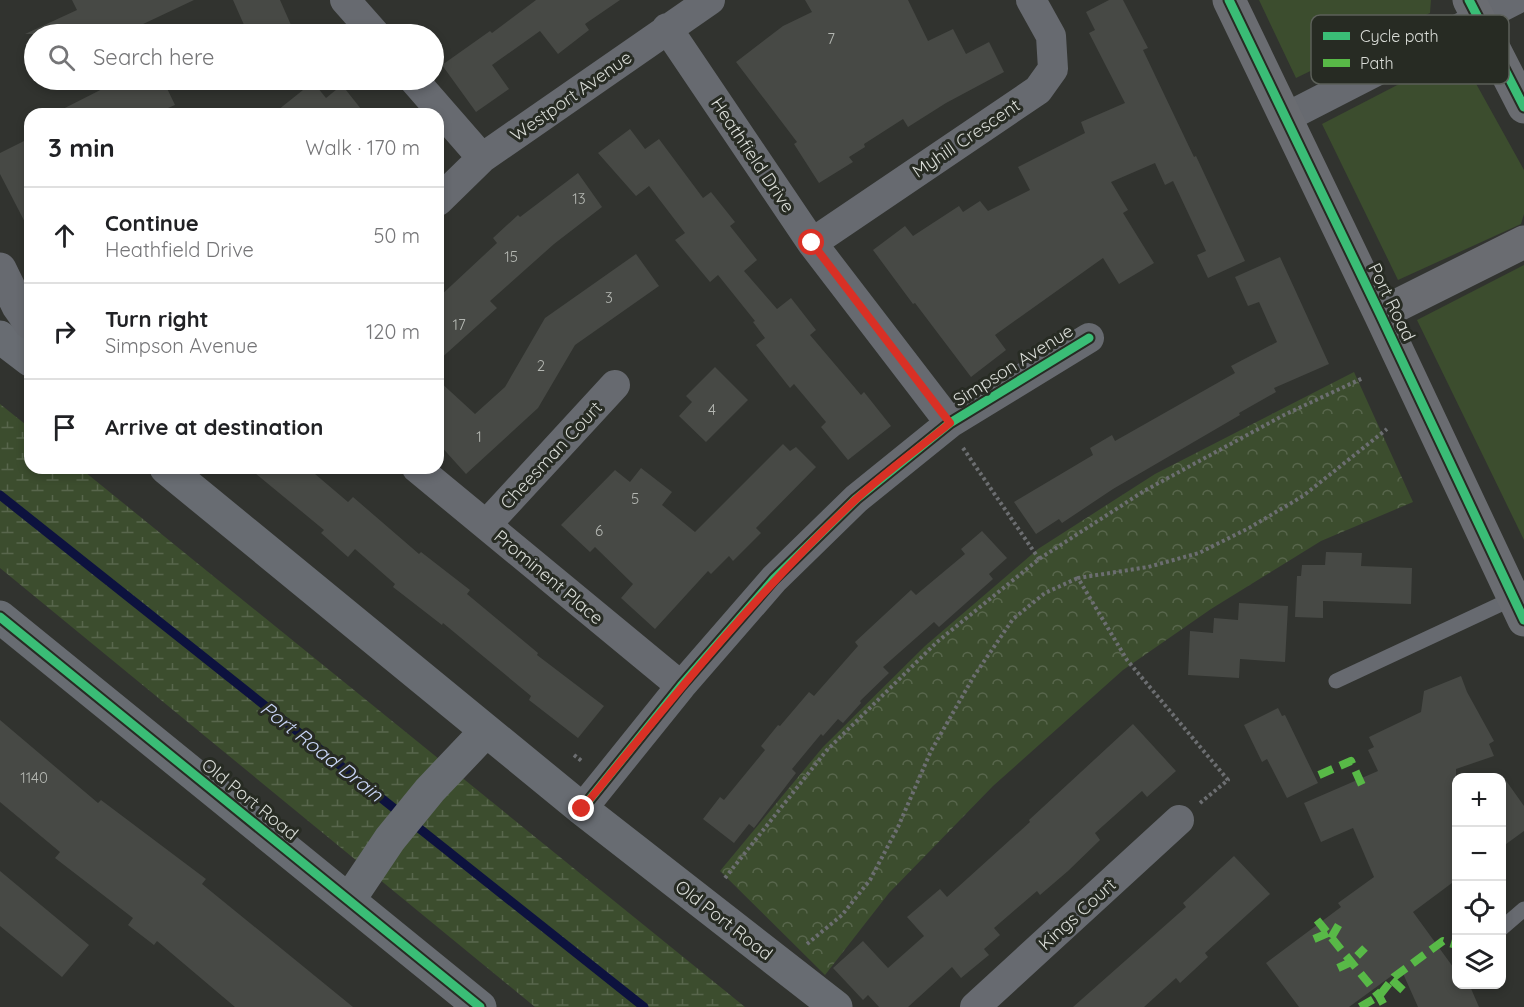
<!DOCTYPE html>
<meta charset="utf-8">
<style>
body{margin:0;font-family:Quicksand,sans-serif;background:#f2f2f2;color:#202124}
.controls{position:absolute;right:18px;bottom:18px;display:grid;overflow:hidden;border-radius:12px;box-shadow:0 3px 9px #0003}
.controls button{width:54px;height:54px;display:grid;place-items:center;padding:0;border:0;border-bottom:2px solid #e0e0e0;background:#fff;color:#202124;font:30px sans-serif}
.stop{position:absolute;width:18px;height:18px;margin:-14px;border:4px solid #d93025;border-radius:50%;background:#fff}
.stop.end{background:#d93025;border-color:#fff;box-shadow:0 2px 6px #0008}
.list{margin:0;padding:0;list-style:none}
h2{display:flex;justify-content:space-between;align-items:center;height:78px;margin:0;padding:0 24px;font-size:26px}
h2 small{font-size:20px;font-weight:400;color:#757577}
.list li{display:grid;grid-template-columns:39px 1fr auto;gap:18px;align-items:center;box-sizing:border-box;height:96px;padding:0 24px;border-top:2px solid #e0e0e0}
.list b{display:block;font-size:22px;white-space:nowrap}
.list p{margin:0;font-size:20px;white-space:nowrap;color:#757577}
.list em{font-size:20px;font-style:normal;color:#757577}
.icon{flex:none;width:33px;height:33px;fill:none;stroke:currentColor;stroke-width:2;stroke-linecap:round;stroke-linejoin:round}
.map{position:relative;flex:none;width:1524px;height:1007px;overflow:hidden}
.search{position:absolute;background:#fff;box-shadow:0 3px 9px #0003;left:24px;top:24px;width:420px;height:66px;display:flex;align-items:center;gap:15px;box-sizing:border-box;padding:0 21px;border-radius:33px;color:#757577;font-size:22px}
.panel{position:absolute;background:#fff;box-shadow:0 3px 9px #0003;left:24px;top:108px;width:420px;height:366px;border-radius:18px}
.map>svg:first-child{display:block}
.green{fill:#3c4d2e}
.wetland{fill:url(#wetland-marsh)}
.park{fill:url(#park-crowns)}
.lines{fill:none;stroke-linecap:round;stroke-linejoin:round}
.stream{stroke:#0d123e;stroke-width:9}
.building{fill:#474945}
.path{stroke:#6c6e71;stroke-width:4;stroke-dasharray:3 3;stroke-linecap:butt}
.service{stroke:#676a70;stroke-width:15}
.minor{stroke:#676a70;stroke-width:30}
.secondary{stroke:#686c72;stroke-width:33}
.primary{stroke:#676a70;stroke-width:33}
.trunk{stroke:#6a6c71;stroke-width:33}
.quiet{stroke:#58b947;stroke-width:8;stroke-dasharray:15 8;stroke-linecap:butt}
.cycleway-casing{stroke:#272b23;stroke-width:13}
.cycleway{stroke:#3abd76;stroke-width:9}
.route{stroke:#d93025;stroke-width:8}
.labels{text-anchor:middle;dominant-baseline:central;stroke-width:6;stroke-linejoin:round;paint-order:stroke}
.number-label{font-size:15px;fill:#b4b7b2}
.street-label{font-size:18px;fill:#d9dcd7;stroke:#272b23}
.water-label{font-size:20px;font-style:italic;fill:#c8d4f6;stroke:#272b23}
.key{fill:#272b23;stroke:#5c6059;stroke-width:1.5}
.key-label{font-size:16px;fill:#d9dcd7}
</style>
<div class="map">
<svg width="1524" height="1007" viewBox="0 0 1524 1007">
<defs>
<pattern id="wetland-marsh" width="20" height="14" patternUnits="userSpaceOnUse" patternTransform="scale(1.5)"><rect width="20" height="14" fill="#3c4d2e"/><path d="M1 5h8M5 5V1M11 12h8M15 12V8" fill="none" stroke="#58664c"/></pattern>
<pattern id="park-crowns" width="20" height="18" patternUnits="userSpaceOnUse" patternTransform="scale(1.5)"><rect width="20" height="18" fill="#3c4d2e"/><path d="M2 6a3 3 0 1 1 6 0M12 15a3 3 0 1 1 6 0" fill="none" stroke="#58664c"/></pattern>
</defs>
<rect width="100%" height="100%" fill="#31332f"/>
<!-- green -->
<path class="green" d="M1259 0H1431L1430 13 1296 78Z
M1459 53 1524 170V214L1521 224 1398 280 1322 124Z
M1524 265V540L1417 320Z"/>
<!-- wetland -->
<path class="wetland" d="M0 404 30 428V468H80L745 1007H535L0 568Z"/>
<!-- park -->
<path class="park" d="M1354 372 1413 502 1321 541 1211 609 1123 670 993 786 889 893 825 975 720 871 823 747 925 646 1038 549 1155 474Z"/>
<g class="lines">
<!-- stream -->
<path class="stream" d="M0 495 644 1007"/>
</g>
<!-- building -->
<path class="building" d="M72 0H194L122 34H25L77 10Z
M233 0H280L295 34H248Z
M536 0H620L585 24 589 30 558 54 540 31 492 65 509 89 476 112 442 65 490 31 492 33Z
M805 0H908L928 41 953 29 966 54 989 42 1004 72 946 103 908 127 903 119 864 144 865 147 849 157 853 162 819 183 794 144 797 142 736 62 783 26 812 12Z
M1109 0H1123L1148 48 1143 50 1194 157 1196 156 1245 261 1208 278 1197 255 1206 251 1173 181 1165 185 1155 163 1111 182 1128 210 1123 213 1154 263 1119 284 1103 258 995 335 1006 350 971 377 915 303 913 304 873 250 905 226 913 236 959 206 963 212 980 201 988 211 1030 190 1018 167 1085 133 1081 122 1125 103 1089 33 1095 30 1086 12Z
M120 80H163L175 105 154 114H53Z
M313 82 326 98 342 85 365 114H273Z
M630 129 645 149 659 139 703 198 711 192 735 222 730 226 757 260 744 271 777 309 791 298 816 330 810 335 861 395 864 392 891 426 848 460 821 427 826 422 794 384 790 388 756 345 765 338 753 322 755 321 718 275 710 282 675 240 685 233 649 186 636 196 598 153Z
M30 138V232L0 174V153Z
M578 173 602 207 554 244 490 301 497 308 438 361V298L497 243 493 238 518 215 520 217Z
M636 254 659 286 575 345 538 408 466 474 438 443V380L475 414 505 387 545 318Z
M1280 257 1329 364 1274 388 1276 392 1239 413 1240 415 1113 489 1062 523 1059 519 1036 534 1014 502 1093 455 1090 448 1112 435 1115 441 1235 373 1231 366 1277 342 1259 302 1248 306 1235 277Z
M715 367 748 400 706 442 679 416 692 402 686 396Z
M783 444 790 451 796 447 816 467 756 528 761 533 733 561 729 556 711 574 708 571 655 629 621 598 633 584 595 547 590 552 561 525 615 470 630 482 641 468 672 492 662 505 695 532Z
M249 468H308L348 502 353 497 419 554 421 552 470 590 467 594 538 653 537 655 604 706 578 738 529 700 531 696 443 623 442 625 393 587 395 584 355 549 348 557 321 533 324 530Z
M982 531 1007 558 989 574 993 579 939 627 934 622 883 667 889 673 860 701 861 703 843 723 838 719 823 736 821 734 792 769 796 773 754 828 749 824 734 843 703 819 720 797 724 800 765 750 761 746 778 725 780 726 809 692 814 696 858 646 855 642 911 590 916 595 965 554 961 549Z
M1326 552 1362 553 1361 566 1412 568 1411 604 1323 601V618L1295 617 1297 576H1301L1302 565H1325Z
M1239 603 1288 606 1285 662 1240 659 1239 678 1188 675 1190 631 1213 633 1214 618 1238 620Z
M1461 676 1467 692 1494 741 1489 744 1494 756 1456 769V880L1413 912 1456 971V984H1469L1479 1007H1418L1401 969 1349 1007H1299L1266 963 1341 907 1338 903 1374 877 1353 828 1321 842 1304 803 1378 771 1368 750 1374 747 1369 737 1421 712 1424 691Z
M1278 708 1282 716 1285 715 1318 783 1287 798 1267 759 1262 762 1244 725Z
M0 720 98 803 101 800 206 879 202 884 353 1007H235L157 941 154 945 128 925 133 918 55 858 60 852 0 802Z
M1133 724 1176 771 1147 797 1142 791 1095 833 1100 840 1068 871 1040 895 1037 891 994 928 1000 935 984 949 989 955 961 978 952 967 908 1007H879L868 995 863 1000 833 968 863 941 888 968 924 936 907 917 940 889 947 897 1030 822 1029 820Z
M1502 775 1524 806V831L1502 847Z
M1234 856 1270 894 1205 953 1208 957 1180 983 1176 978 1144 1007H1073L1186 907 1183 903Z
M0 871 89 945 62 977 0 926Z"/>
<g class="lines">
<!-- path -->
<path class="path" d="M963 448 1039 559
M574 755 583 762
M1200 803 1228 780 1127 660 1078 578 1148 567 1199 553 1249 528 1303 496 1387 429
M725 878 827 750 937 642 1039 559 1144 491 1284 415 1363 378
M807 944 842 915 870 880 898 827 931 751 974 676 1013 619 1045 593 1078 578"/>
<!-- service -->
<path class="service" d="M1336 681 1514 598
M1502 928 1524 909"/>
<!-- minor -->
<path class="minor" d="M345 0 375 34
M667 28 812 243 950 423
M414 80 482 158
M1285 118 1515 0
M438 201 482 158 710 0
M812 243 1038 90 1053 69 1051 36 1031 0
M417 468 681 686
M486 525 615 385
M582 809 681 686 774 579 856 499 950 423 1089 338
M975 1007 1179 820"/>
<!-- secondary -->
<path class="secondary" d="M0 337 30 360
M166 468 582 809 836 1007
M0 617 480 1007
M349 900 390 839 430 790 486 731"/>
<!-- primary -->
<path class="primary" d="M0 269 18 306 30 323"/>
<!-- trunk -->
<path class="trunk" d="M1229 0 1380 314 1524 620
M1469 0 1524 107
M1380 314 1524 242"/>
<!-- quiet -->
<path class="quiet" d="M1319 775 1351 761 1365 792
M1317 920 1379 996 1385 1007
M1331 938 1342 919
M1314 939 1328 933
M1338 968 1351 962 1365 948
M1392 980 1408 995
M1360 1007 1379 996 1394 977 1443 941 1456 945"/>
<!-- cycleway casing -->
<g class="cycleway-casing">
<path id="cycleway" d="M1229 0 1380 314 1524 620
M1469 0 1524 107
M0 617 480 1007
M582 809 681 686 774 579 856 499 950 423 1089 338"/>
</g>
<!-- cycleway -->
<use href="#cycleway" class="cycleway"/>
</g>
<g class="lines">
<!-- route -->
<path class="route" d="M582 809C669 702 754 595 854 501 884 473 918 449 950 423L812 243"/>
</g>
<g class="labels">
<!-- number labels -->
<g class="number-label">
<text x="831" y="38">7</text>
<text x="579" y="198">13</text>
<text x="511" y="256">15</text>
<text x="609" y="297">3</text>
<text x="459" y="324">17</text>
<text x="541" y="365">2</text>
<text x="712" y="409">4</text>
<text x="479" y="436">1</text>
<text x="635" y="498">5</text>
<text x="599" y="530">6</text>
<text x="34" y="777">1140</text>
</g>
<!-- street labels -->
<g class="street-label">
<text transform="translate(571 96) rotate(-35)">Westport Avenue</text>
<text transform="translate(966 138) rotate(-34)">Myhill Crescent</text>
<text transform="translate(753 155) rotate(56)">Heathfield Drive</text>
<text transform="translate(1392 302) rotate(64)">Port Road</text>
<text transform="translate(1013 365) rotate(-32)">Simpson Avenue</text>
<text transform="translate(551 455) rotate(-47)">Cheesman Court</text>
<text transform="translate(549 577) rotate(40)">Prominent Place</text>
<text transform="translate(250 799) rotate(39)">Old Port Road</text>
<text transform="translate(1077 914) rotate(-42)">Kings Court</text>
<text transform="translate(724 920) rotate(38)">Old Port Road</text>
</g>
<!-- water labels -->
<g class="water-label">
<text transform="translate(322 751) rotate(38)">Port Road Drain</text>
</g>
</g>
<!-- legend -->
<rect x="1311" y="15" width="198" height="69" rx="9" class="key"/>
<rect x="1323" y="32" width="27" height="8" fill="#3abd76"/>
<rect x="1323" y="59" width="27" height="8" fill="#58b947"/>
<g class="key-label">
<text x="1360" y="42">Cycle path</text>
<text x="1360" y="69">Path</text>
</g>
</svg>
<div class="controls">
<button>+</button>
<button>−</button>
<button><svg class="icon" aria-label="locate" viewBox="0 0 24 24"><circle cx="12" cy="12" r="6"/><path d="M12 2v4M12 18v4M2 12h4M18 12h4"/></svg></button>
<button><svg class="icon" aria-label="layers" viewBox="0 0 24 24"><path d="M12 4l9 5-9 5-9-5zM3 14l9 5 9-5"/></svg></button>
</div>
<div class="stop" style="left:812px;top:243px"></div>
<div class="stop end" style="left:582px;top:809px"></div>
<div class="search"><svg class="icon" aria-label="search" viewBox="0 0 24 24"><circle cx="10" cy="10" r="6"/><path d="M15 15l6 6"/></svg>Search here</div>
<section class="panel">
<h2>3 min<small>Walk · 170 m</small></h2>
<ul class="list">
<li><svg class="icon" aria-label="ahead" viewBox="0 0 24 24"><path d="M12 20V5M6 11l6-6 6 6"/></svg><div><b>Continue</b><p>Heathfield Drive</p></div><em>50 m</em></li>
<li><svg class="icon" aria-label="right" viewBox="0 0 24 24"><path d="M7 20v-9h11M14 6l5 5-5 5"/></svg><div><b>Turn right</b><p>Simpson Avenue</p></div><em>120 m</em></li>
<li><svg class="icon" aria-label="arrive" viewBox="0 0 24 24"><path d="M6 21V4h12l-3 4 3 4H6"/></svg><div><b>Arrive at destination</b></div></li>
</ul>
</section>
</div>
